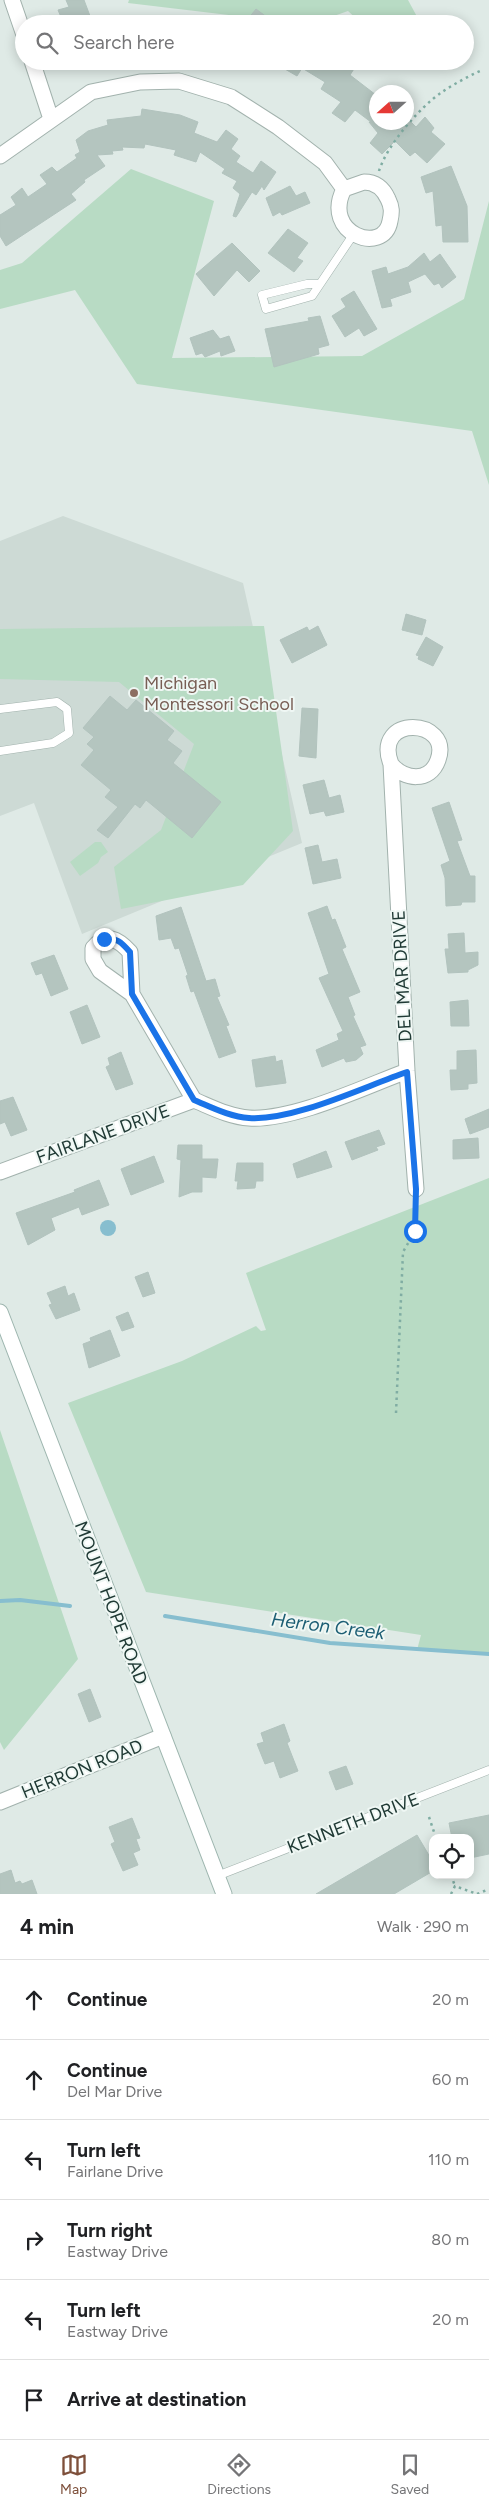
<!DOCTYPE html>
<meta charset="utf-8">
<style>
body{margin:0;font-family:Figtree,sans-serif;background:#f6f6f6;color:#202124}
.controls{position:absolute;right:15px;bottom:15px;display:grid;overflow:hidden;border-radius:10px;box-shadow:0 2px 12px #0003}
.controls button{width:45px;height:45px;display:grid;place-items:center;padding:0;border:0;border-bottom:1px solid #e0e0e0;background:#fff;color:#202124;font:25px sans-serif}
.compass{position:absolute;left:369px;top:85px;width:45px;height:45px;border-radius:50%;background:#fff;box-shadow:0 2px 12px #0003;rotate:249deg}
.stop{position:absolute;width:15px;height:15px;margin:-11px;border:4px solid #1a73e8;border-radius:50%;background:#fff}
.stop.end{background:#1a73e8;border-color:#fff;box-shadow:0 1px 5px #0008}
.list{margin:0;padding:0;list-style:none}
h2{display:flex;justify-content:space-between;align-items:center;height:65px;margin:0;padding:0 20px;font-size:21px}
h2 small{font-size:16px;font-weight:400;color:#757577}
.list li{display:grid;grid-template-columns:32px 1fr auto;gap:15px;align-items:center;box-sizing:border-box;height:80px;padding:0 20px;border-top:1px solid #e0e0e0}
.list b{display:block;font-size:19px;white-space:nowrap}
.list p{margin:0;font-size:16px;white-space:nowrap;color:#757577}
.list em{font-size:16px;font-style:normal;color:#757577}
.icon{flex:none;width:28px;height:28px;fill:none;stroke:currentColor;stroke-width:2;stroke-linecap:round;stroke-linejoin:round}
.map{position:relative;flex:none;width:489px;height:1894px;overflow:hidden}
.search{position:absolute;background:#fff;box-shadow:0 2px 12px #0003;left:15px;right:15px;top:15px;height:55px;display:flex;align-items:center;gap:12px;box-sizing:border-box;padding:0 18px;border-radius:28px;color:#757577;font-size:19px}
.sheet{height:545px;background:#fff}
nav{display:flex;justify-content:space-around;align-items:center;box-sizing:border-box;height:70px;border-top:1px solid #e0e0e0;background:#fff;font-size:14px;color:#757577}
nav a{display:grid;justify-items:center;gap:2px}
nav .on{color:#7e503b}
.map>svg:first-child{display:block}
.built{fill:#cddad5}
.green{fill:#b8dbc4}
.water{fill:#87becf}
.lines{fill:none;stroke-linecap:round;stroke-linejoin:round}
.stream{stroke:#87becf;stroke-width:4}
.building{fill:#b4c5bf;stroke:#b2c3be}
.lane-casing{stroke:#a2b2ad;stroke-width:9}
.street-casing{stroke:#a2b2ad;stroke-width:17}
.secondary-casing{stroke:#9eb6af;stroke-width:17}
.path{stroke:#80ada3;stroke-width:2.5;stroke-dasharray:2.5 4;stroke-linecap:butt}
.lane{stroke:#fff;stroke-width:8}
.street{stroke:#fff;stroke-width:15}
.secondary{stroke:#fff;stroke-width:15}
.route{stroke:#1a73e8;stroke-width:6}
.education-dot{fill:#8d6e63;stroke:#eff7f4;stroke-width:2}
.labels{text-anchor:middle;dominant-baseline:central;stroke-width:4;stroke-linejoin:round;paint-order:stroke}
.education-label{font-size:18px;fill:#785e54;stroke:#eff7f4;text-anchor:start}
.street-label{font-size:18px;fill:#203a35;stroke:#eff7f4}
.water-label{font-size:19px;font-style:italic;fill:#1c5e74;stroke:#eff7f4}
</style>
<div class="map">
<svg width="489" height="1894" viewBox="0 0 489 1894">
<rect width="100%" height="100%" fill="#dfeae6"/>
<!-- built -->
<path class="built" d="M63 516 243 583 302 843 82 934 34 803 0 816V541Z"/>
<!-- green -->
<path class="green" d="M129 0H408L421 24H362L348 11 311 24H304L128 3Z
M131 169 214 201 172 358 362 356 464 299 489 201V485L472 431 137 384 75 290 0 309V270L22 263Z
M264 626 293 831 243 885 121 909 114 867 161 830 194 744 119 682 0 679V629Z
M95 842H101L108 852 101 857 98 863 80 876 70 862Z
M489 1178V1654L417 1650 421 1635 146 1592 68 1403 182 1361 256 1326 261 1331 266 1330 246 1273Z
M0 1430 78 1659 4 1750 0 1742Z"/>
<!-- water -->
<path class="water" d="M100 1228a8 8 0 1 1 16 0a8 8 0 1 1-16 0Z"/>
<g class="lines">
<!-- stream -->
<path class="stream" d="M0 1601 20 1600 70 1606
M165 1616 330 1643 489 1654"/>
</g>
<!-- building -->
<path class="building" d="M66 0H84L93 24H64L58 10 69 7Z
M256 9 276 24H244Z
M271 61H359L350 75 376 95V122H411L416 127 425 117 434 128 431 132 445 144 427 163 415 152 410 156 395 141 382 154 370 143 378 133 369 122H371L355 110 345 122 332 113 341 102 321 89 325 82 302 68 297 76Z
M142 109 180 115 198 122 194 133 217 142 226 130 238 139 231 149 240 156 236 162 253 173 261 161 276 172 264 190 262 186 256 195 252 192 236 217 233 216 240 194 233 188 237 181 222 173 225 169 200 152 196 162 174 155 176 150 145 144 144 148 122 147 123 150 112 151 113 154 97 155 105 166 84 180 85 182 71 194 76 200 6 246 0 236V215L16 205 11 197 22 188 28 197 47 184 40 175 52 167 57 172 77 158 75 155 80 152 76 140 88 131 108 125 107 120 141 116Z
M451 166 467 206 468 242H443L442 225 436 226 433 191 426 193 421 177Z
M290 186 296 196 305 192 310 203 282 215 280 212 273 216 266 198Z
M288 229 308 243 297 258 303 261 294 272 268 253Z
M232 243 260 271 249 282 237 270 214 296 196 274Z
M424 253 430 262 440 254 456 277 442 288 439 283 434 285 425 274 408 282 411 292 390 299 392 306 382 308 372 271 386 267 388 274 408 267Z
M354 291 377 329 364 336 359 328 345 337 332 316 346 307 341 299Z
M320 316 329 345 318 348 319 354 274 367 265 329 309 321 308 318Z
M213 330 220 339 229 336 235 351 221 356 220 351 205 357 202 353 196 355 190 338Z
M406 614 426 620 422 635 402 630Z
M318 626 327 645 292 663 280 640 307 627 309 631Z
M426 637 443 647 433 666 418 659 419 656 416 655Z
M110 696 127 710 136 700 174 731 167 740 182 751 173 763 221 802 192 838 146 800 140 808 135 804 108 838 97 830 118 807 105 797 111 790 81 765 94 750 87 744 94 737 83 728Z
M302 708 318 709 316 758 299 756Z
M324 780 329 798 340 795 344 812 326 816 324 811 310 814 303 785Z
M449 802 462 840 457 841 470 876H475V902H462L461 905 446 906 445 878 441 865 450 861 432 808Z
M318 845 322 862 337 859 341 878 313 884 305 848Z
M327 906 332 920 335 919 346 947 342 949 360 992 348 997 355 1015 353 1016 366 1045 360 1047 363 1054 356 1060 346 1062 344 1058 322 1067 316 1050 339 1040 337 1034 343 1031 319 978 329 974 308 913Z
M181 907 206 981 215 979 220 996 217 997 229 1025 226 1026 236 1052 219 1058 194 991 191 992 186 976 188 975 179 948 175 949 171 938 159 940 156 916Z
M464 933 465 953 478 952V965L468 970V972L448 973 445 949H449L448 934Z
M54 955 68 989 51 996 42 973 36 975 31 963Z
M468 1000 469 1026H451L450 1002Z
M87 1005 100 1037 82 1044 70 1012Z
M476 1050 477 1083 468 1084V1089L451 1090 450 1070H457V1051Z
M121 1052 133 1084 116 1090 106 1067 110 1065 108 1058Z
M275 1056 276 1062 282 1060 286 1083 256 1087 252 1060Z
M13 1097 27 1130 11 1136 5 1122 0 1124V1101Z
M489 1109V1127L470 1134 465 1119Z
M379 1130 385 1144 376 1147 378 1150 352 1160 345 1142Z
M478 1138 479 1158 453 1159V1140Z
M178 1145H202V1159H218L216 1178 202 1177V1192H192L179 1197 181 1160 177 1159Z
M326 1151 332 1167 297 1178 293 1164Z
M154 1156 164 1182 131 1195 121 1169Z
M237 1163H263V1181H256L255 1188 237 1189 238 1181H235Z
M99 1180 109 1205 82 1215 79 1207 51 1218 55 1230 28 1245 16 1213 75 1192 74 1190Z
M148 1272 155 1293 143 1297 135 1277Z
M65 1286 68 1296 74 1293 80 1310 56 1319 49 1305 52 1304 47 1293Z
M128 1312 134 1327 122 1331 116 1317Z
M110 1330 120 1356 89 1368 83 1344 91 1341 90 1338Z
M90 1689 101 1717 89 1722 78 1694Z
M284 1724 290 1741 287 1743 298 1771 280 1778 274 1761 265 1764 257 1744 264 1742 261 1733Z
M346 1766 353 1784 336 1790 329 1772Z
M489 1815V1854L470 1858V1838H452L449 1823Z
M132 1818 140 1838 136 1839 140 1850 133 1853 138 1865 123 1871 111 1844 115 1842 109 1827Z
M417 1835 433 1862V1871L394 1894H316Z
M11 1870 15 1883 20 1881 22 1884 32 1880 37 1894H0V1874Z"/>
<g class="lines">
<!-- lane casing -->
<g class="lane-casing">
<path id="lane" d="M319 284H307L262 295 266 309 312 296 353 235
M0 709 57 702 67 709 69 733 53 743 0 751
M217 1876 489 1770"/>
</g>
<!-- street casing -->
<g class="street-casing">
<path id="street" d="M12 0 24 35
M32 61 51 119
M0 156 91 92 140 82 179 81 231 97 278 127 325 163 344 189
M364 182C375 182 383 188 388 199 392 207 392 212 390 221 384 256 321 234 344 189Z
M391 764C404 780 430 783 438 760 453 718 372 714 391 764L407 1071 416 1189
M132 994 130 952C118 939 106 932 93 948V959L100 971 132 994 194 1100
M0 1172 194 1100C211 1107 230 1117 249 1118 293 1121 364 1087 407 1071
M0 1802 163 1736"/>
</g>
<!-- secondary casing -->
<g class="secondary-casing">
<path id="secondary" d="M0 1312 224 1894"/>
</g>
<!-- path -->
<path class="path" d="M379 171C387 145 420 107 442 92 454 84 467 77 480 71
M396 1413 403 1252 415 1231 416 1201
M429 1817 436 1838
M451 1875 455 1886
M451 1894 455 1886 477 1894
M477 1894 489 1889"/>
<!-- lane -->
<use href="#lane" class="lane"/>
<!-- street -->
<use href="#street" class="street"/>
<!-- secondary -->
<use href="#secondary" class="secondary"/>
</g>
<g class="lines">
<!-- route -->
<path class="route" d="M104 939C117 937 122 943 130 952L132 994 194 1100C211 1107 230 1117 249 1118 294 1121 363 1087 407 1072L416 1189 415 1231"/>
</g>
<!-- markers -->
<circle class="education-dot" cx="134" cy="693" r="5"/>
<g class="labels">
<!-- education labels -->
<g class="education-label">
<text x="144" y="683">Michigan<tspan x="144" dy="21">Montessori School</tspan></text>
</g>
<!-- street labels -->
<g class="street-label">
<text transform="translate(402 976) rotate(-93)">DEL MAR DRIVE</text>
<text transform="translate(103 1134) rotate(-20)">FAIRLANE DRIVE</text>
<text transform="translate(111 1603) rotate(69)">MOUNT HOPE ROAD</text>
<text transform="translate(82 1769) rotate(-22)">HERRON ROAD</text>
<text transform="translate(353 1823) rotate(-21)">KENNETH DRIVE</text>
</g>
<!-- water labels -->
<g class="water-label">
<text transform="translate(328 1626) rotate(7)">Herron Creek</text>
</g>
</g>
</svg>
<div class="controls">
<button><svg class="icon" aria-label="locate" viewBox="0 0 24 24"><circle cx="12" cy="12" r="6"/><path d="M12 2v4M12 18v4M2 12h4M18 12h4"/></svg></button>
</div>
<svg class="compass" viewBox="-18 -18 36 36"><path d="M0-13l5 13h-10z" fill="#e53935"/><path d="M0 13l5-13h-10z" fill="#757577"/></svg>
<div class="stop" style="left:415px;top:1231px"></div>
<div class="stop end" style="left:104px;top:939px"></div>
<div class="search"><svg class="icon" aria-label="search" viewBox="0 0 24 24"><circle cx="10" cy="10" r="6"/><path d="M15 15l6 6"/></svg>Search here</div>
</div>
<section class="sheet">
<h2>4 min<small>Walk · 290 m</small></h2>
<ul class="list">
<li><svg class="icon" aria-label="ahead" viewBox="0 0 24 24"><path d="M12 20V5M6 11l6-6 6 6"/></svg><div><b>Continue</b></div><em>20 m</em></li>
<li><svg class="icon" aria-label="ahead" viewBox="0 0 24 24"><path d="M12 20V5M6 11l6-6 6 6"/></svg><div><b>Continue</b><p>Del Mar Drive</p></div><em>60 m</em></li>
<li><svg class="icon" aria-label="left" viewBox="0 0 24 24"><path d="M17 20v-9H6M10 6l-5 5 5 5"/></svg><div><b>Turn left</b><p>Fairlane Drive</p></div><em>110 m</em></li>
<li><svg class="icon" aria-label="right" viewBox="0 0 24 24"><path d="M7 20v-9h11M14 6l5 5-5 5"/></svg><div><b>Turn right</b><p>Eastway Drive</p></div><em>80 m</em></li>
<li><svg class="icon" aria-label="left" viewBox="0 0 24 24"><path d="M17 20v-9H6M10 6l-5 5 5 5"/></svg><div><b>Turn left</b><p>Eastway Drive</p></div><em>20 m</em></li>
<li><svg class="icon" aria-label="arrive" viewBox="0 0 24 24"><path d="M6 21V4h12l-3 4 3 4H6"/></svg><div><b>Arrive at destination</b></div></li>
</ul>
</section>
<nav>
<a class="on"><svg class="icon" aria-label="map" viewBox="0 0 24 24"><path d="M3 6l6-2 6 2 6-2v14l-6 2-6-2-6 2zM9 4v14M15 6v14"/></svg>Map</a>
<a><svg class="icon" aria-label="directions" viewBox="0 0 24 24"><path d="M12 3l9 9-9 9-9-9zM9 14v-3h6M13 9l2 2-2 2"/></svg>Directions</a>
<a><svg class="icon" aria-label="saved" viewBox="0 0 24 24"><path d="M7 4h10v16l-5-4-5 4z"/></svg>Saved</a>
</nav>
